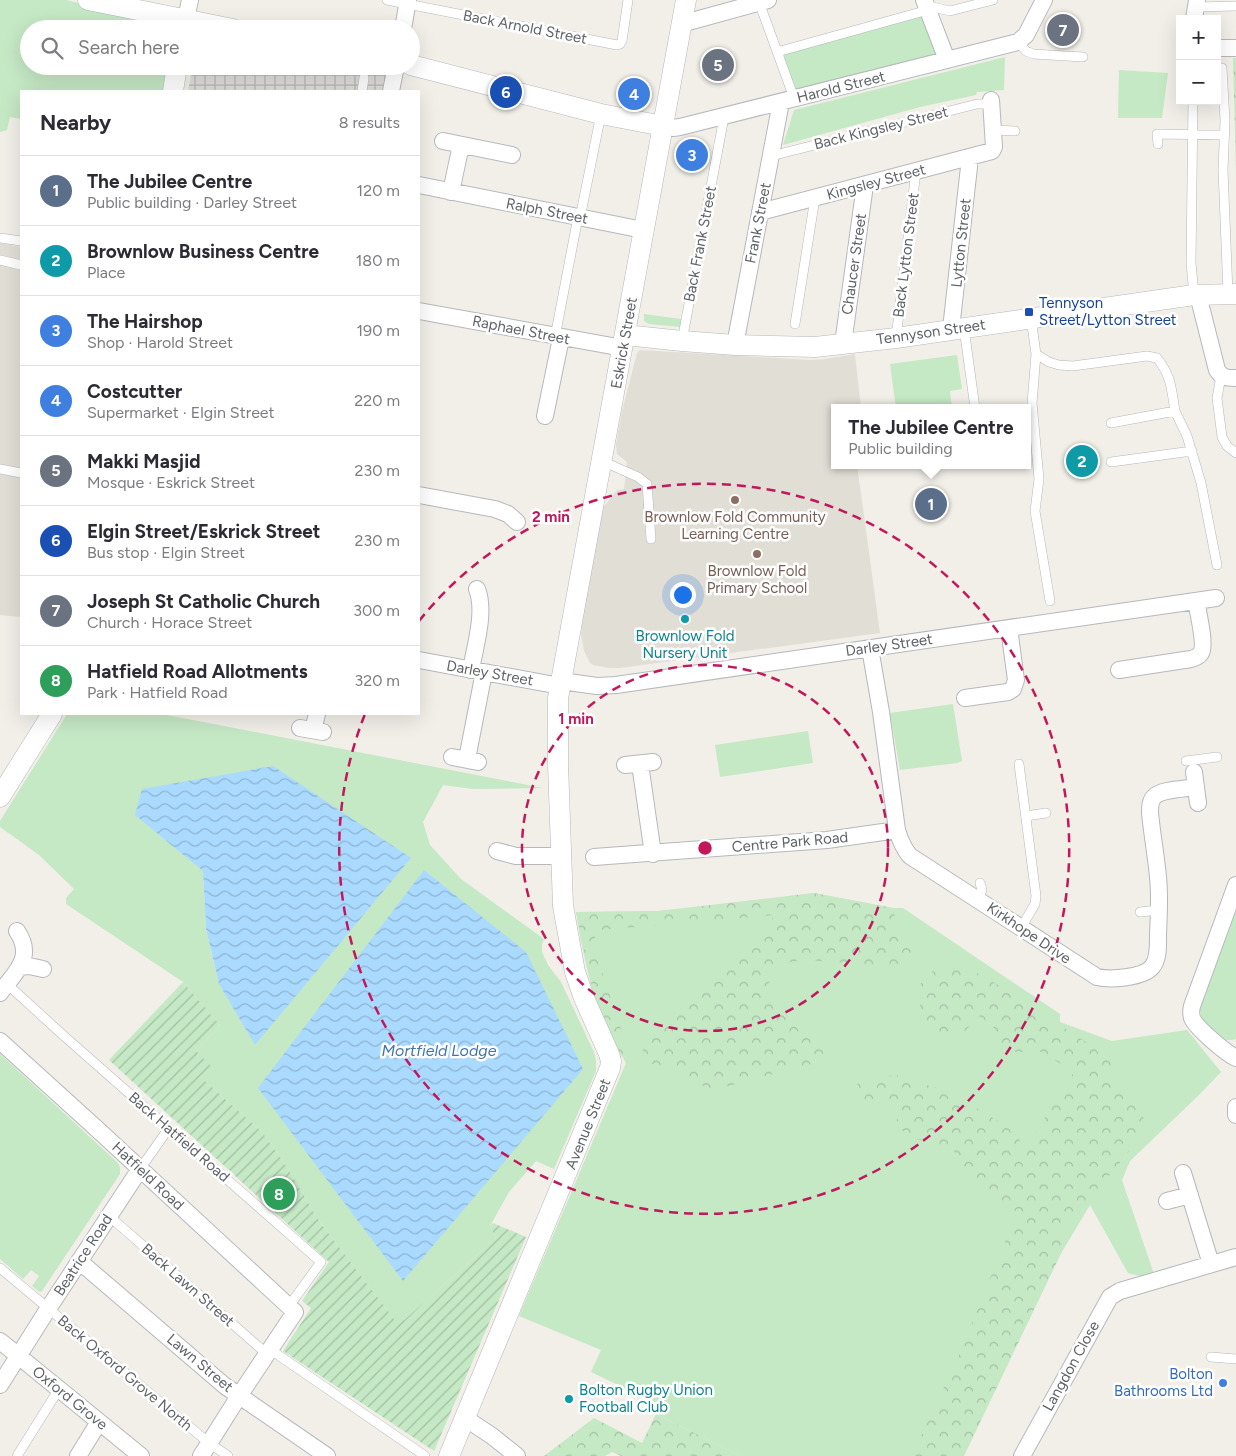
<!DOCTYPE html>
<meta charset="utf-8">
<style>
body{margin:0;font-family:Figtree,sans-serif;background:#f2f2f3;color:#2b2b33}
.controls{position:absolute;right:15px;top:15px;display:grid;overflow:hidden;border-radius:0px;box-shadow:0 5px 20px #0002}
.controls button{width:45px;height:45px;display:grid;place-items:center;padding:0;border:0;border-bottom:1px solid #e1e1e2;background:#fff;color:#2b2b33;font:25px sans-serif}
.you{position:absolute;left:682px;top:594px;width:18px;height:18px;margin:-12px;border:4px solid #fff;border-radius:50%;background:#1a73e8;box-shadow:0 0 0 8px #1a73e833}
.badge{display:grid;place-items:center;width:32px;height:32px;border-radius:50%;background:#ea4335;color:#fff;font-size:16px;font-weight:700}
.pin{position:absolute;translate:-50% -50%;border:2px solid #fff;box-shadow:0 1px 5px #0006}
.popup{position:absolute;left:831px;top:404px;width:200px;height:65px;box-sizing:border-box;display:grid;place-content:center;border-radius:0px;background:#fff;filter:drop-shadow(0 1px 4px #0005);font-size:16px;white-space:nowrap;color:#7c7c81}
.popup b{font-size:19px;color:#2b2b33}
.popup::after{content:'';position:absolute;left:50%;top:100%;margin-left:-10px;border:10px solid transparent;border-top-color:#fff}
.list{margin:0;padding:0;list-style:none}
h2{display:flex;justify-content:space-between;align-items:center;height:65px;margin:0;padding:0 20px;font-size:21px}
h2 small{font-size:16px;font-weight:400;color:#7c7c81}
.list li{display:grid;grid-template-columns:32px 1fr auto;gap:15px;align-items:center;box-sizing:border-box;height:70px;padding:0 20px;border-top:1px solid #e1e1e2}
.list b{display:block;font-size:19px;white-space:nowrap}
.list p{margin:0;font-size:16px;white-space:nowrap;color:#7c7c81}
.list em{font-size:16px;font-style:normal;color:#7c7c81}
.icon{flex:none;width:28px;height:28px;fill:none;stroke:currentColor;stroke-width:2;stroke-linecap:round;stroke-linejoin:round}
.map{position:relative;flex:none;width:1236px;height:1456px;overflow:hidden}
.search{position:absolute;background:#fff;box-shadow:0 5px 20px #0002;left:20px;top:20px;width:400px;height:55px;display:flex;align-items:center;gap:12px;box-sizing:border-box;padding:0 18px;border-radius:28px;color:#7c7c81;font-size:19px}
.panel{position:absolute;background:#fff;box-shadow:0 5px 20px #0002;left:20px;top:90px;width:400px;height:625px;border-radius:0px}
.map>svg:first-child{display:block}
.industrial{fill:url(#industrial-grid)}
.education{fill:#e1ded6}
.green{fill:#c5e8c5;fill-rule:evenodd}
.forest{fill:url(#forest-crowns)}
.garden{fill:url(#garden-furrows)}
.water{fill:url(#water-waves)}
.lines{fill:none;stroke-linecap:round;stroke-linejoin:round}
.service-casing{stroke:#b5b8bc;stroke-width:10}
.minor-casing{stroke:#b5b8bc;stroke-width:18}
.tertiary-casing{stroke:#b5b8bc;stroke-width:21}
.service{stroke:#fff;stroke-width:9}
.minor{stroke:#fff;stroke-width:16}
.tertiary{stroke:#fff;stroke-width:20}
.ring{fill:none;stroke:#c2185b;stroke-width:2.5;stroke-dasharray:9 6}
.transit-dot{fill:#1a4fb4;stroke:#fff;stroke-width:2}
.education-dot{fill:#8d6e63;stroke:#fff;stroke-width:2}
.culture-dot{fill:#0f9aa8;stroke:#fff;stroke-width:2}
.shop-dot{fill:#3f7fe0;stroke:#fff;stroke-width:2}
.labels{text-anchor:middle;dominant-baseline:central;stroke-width:5;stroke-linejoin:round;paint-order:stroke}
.street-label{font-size:15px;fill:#5f6368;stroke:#fff}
.transit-label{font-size:15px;fill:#164399;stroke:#fff;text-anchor:start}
.education-label{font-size:15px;fill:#785e54;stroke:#fff}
.culture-label{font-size:15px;fill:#0d838f;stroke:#fff}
.shop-label{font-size:15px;fill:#366cbe;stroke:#fff;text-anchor:end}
.water-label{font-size:16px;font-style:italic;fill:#4174aa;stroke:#fff}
.centre{fill:#c2185b;stroke:#fff;stroke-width:2.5}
.ring-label{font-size:15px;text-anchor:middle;font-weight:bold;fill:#c2185b;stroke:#fff;stroke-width:5;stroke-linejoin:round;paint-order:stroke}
</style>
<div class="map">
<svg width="1236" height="1456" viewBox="0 0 1236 1456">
<defs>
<pattern id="industrial-grid" width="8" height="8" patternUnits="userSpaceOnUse" patternTransform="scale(1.25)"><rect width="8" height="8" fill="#e0deda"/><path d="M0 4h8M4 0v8" fill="none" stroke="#b9b8b5"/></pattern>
<pattern id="forest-crowns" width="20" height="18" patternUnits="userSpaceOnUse" patternTransform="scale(1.25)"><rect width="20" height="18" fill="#c5e8c5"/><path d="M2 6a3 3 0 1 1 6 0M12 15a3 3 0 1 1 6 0" fill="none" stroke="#a3c0a4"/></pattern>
<pattern id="garden-furrows" width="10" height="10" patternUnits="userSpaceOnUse" patternTransform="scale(1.25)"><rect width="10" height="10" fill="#c5e8c5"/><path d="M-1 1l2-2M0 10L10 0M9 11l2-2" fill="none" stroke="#a3c0a4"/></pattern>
<pattern id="water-waves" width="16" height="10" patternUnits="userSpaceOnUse" patternTransform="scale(1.25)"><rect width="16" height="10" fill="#aadaff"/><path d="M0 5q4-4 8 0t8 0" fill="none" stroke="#8eb4d2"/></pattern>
</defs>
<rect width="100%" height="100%" fill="#f1efe8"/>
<!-- industrial -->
<path class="industrial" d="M193 66H348L387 74 384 91H188Z"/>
<!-- education -->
<path class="education" d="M0 243 21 247V617L0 615Z
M640 350 810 360 825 359 855 354 861 408H835V465H857L880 633 620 668H610L593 665 590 663 584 651 581 635 583 614 601 510 617 490 624 489 627 462 617 454 616 445 622 411 637 353Z"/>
<!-- green -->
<path class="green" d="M0 0H66L184 29H29V66H177L173 91H21V119L10 117 7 130 0 132Z
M910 15 931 17 941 44 936 63 792 92 777 52Z
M1005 57 1004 90 977 92 976 95 920 107 783 145 794 110Z
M1119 70 1168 73 1162 118H1118Z
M644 314 681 319V327L649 324 644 321Z
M957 355 962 389 950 391 952 408H896L890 364Z
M953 704 962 761 957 763 900 770 890 713Z
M67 714H162L543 788 473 789 443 785 423 822 430 845 461 879 544 939 542 944V952L548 965 561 982 594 1052 596 1061V1071L554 1169 536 1161 509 1192 490 1226 496 1238 404 1320H395L319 1221 287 1167 262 1132 204 1080 196 1051 220 1025 183 982 66 904V898L74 889 39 855 0 827V821ZM203 871 219 984 206 929Z
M808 731 813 763 720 777 715 745Z
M814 893 890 908H903L1060 1014V1022L1112 1041 1187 1030 1221 1072 1200 1094 1130 1161 1122 1180 1156 1280 1128 1273 1090 1205 1033 1300 959 1456H741L656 1414 660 1405 591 1372 601 1350 519 1316 626 1063 597 1012 581 942 576 912 658 911 707 907Z
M1236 906V1039L1232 1040H1226L1202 1020 1199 1004Z
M0 1054 117 1162 120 1167V1174L42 1291 40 1292 32 1286 39 1276 31 1270 23 1279 0 1259Z"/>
<!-- forest -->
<path class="forest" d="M1233 58H1236V173Z
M814 893 894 908 896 911 892 921 909 939 913 949 908 961 899 967 807 960 790 962 772 975 766 990 768 1001 824 1052V1057L815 1063 713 1090 641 1059 643 1050 642 1040 711 987 761 933 775 915 601 930 592 941 626 1044 622 1057 597 1012 576 912 658 911Z
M952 965 982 975 1117 1062 1102 1073 1126 1092 1149 1126 1060 1237 1067 1241 964 1456H914L916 1447 960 1353 1017 1212 972 1183 952 1148 915 1139 898 1128 896 1109 875 1103 860 1107 857 1079 896 1075 952 1093 1014 1131 1025 1149 1074 1072 1041 1052H1016L1005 1050 993 1026 979 1016 963 1033 946 1038 923 1029 920 1009 921 983 937 967Z
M656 1414 741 1456H621L612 1452 605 1456H544L594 1418 642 1443Z"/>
<!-- garden -->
<path class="garden" d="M183 982 220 1025 196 1051 214 1069 204 1080 262 1132 287 1167 319 1221 395 1320H404L496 1238 490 1226 493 1223 526 1237 434 1451 283 1351 311 1308 302 1301 329 1262 109 1060Z"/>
<!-- water -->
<path class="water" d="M273 766 411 858 255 1045 219 984 206 929 203 871 135 815 142 789Z
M424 870 526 952 583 1069 403 1281 258 1088Z"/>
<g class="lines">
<!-- service casing -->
<g class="service-casing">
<path id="service" d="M387 0 617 45 620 44 622 41 628 0
M759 2 794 98
M933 7 950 11 993 0
M1196 7 1236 6
M1018 42 1026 51 1033 54 1083 57
M777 52 928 10
M1222 68 1225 121 1223 170 1228 293
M362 91 364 78
M1193 101 1191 263 1194 295
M993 130 1015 131
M1158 144 1157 134 1223 135
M771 156 977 104H992
M580 218 601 114
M0 238 21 241
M0 260 21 265
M1031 318 1036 354 1049 362 1059 365 1073 366 1147 356 1157 358C1172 377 1171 388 1175 411L1111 423
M795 324 815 198
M964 328 975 408
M555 337 578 217
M896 338 916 171
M682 341 724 117
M1036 354 1032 403 1039 479 1035 511 1050 601
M1221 376 1217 398 1222 437 1227 446 1236 453
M1175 411 1187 436 1201 483 1217 565
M602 461 638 477 647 484 651 539
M1111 462 1192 451
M0 469 21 473
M1186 761 1217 757
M1019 764 1036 896 1035 904 1021 928
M1026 816 1046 813
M978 899 982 890 980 883
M1140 912 1159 910
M7 984 64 1036 321 1262 289 1306
M140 1169 169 1128
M109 1216 267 1354
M0 1268 209 1443 228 1456
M271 1350 425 1456
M1211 1357 1236 1359
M17 1456 59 1389"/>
</g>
<!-- minor casing -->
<g class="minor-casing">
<path id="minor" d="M924 0 947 60
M186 19 190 0
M1194 19 1197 0
M681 24 768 0
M403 29 408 0
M1217 48H1236
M391 91 396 66
M663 126 673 128 680 127 1018 42 1026 35 1044 0
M443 141 512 155
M419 185 643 230
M451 192 461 145
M760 212 992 151 994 147 991 100
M1198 295 1217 370C1222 378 1227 378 1236 378
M419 311 623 348
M951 329 969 167V157
M843 344 865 185
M735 345 781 102
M545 416 561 338
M419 495 495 509 508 514 517 522
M870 648 881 712 897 830C900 840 903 848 910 856L1097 977C1110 980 1143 978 1152 967 1159 959 1158 945 1158 934 1159 915 1160 896 1158 877 1156 855 1152 834 1150 813 1150 807 1150 801 1154 797 1161 789 1186 789 1196 787
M419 660 560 686
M471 670C475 646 486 612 477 589
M1119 670 1191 659C1195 658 1199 656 1201 653 1206 645 1198 612 1196 601
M561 681 597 686 616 685 1216 598
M965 698 1008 692 1013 689 1016 680 1009 628
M300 728 323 732
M313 730 317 714
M452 757 478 762
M467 759 484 672
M640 764 653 854
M625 765 653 762
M1194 772 1198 803
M497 851 516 856H561
M594 857 827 840 897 830
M1236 885 1192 1006C1191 1010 1191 1014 1192 1018 1196 1028 1226 1053 1236 1058
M19 967 29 966 43 969
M0 993C15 972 35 958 17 931
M0 1041 97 1129 295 1312 239 1396 201 1456
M1236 1107V1115
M1183 1173 1211 1264
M1167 1201 1190 1195
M79 1261 225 1386 327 1456
M0 1341 141 1456
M0 1385 48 1309 140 1169
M465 1418 492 1436 517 1456
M78 1456 99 1422
M1022 1456 1110 1297 1120 1291 1236 1257"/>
</g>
<!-- tertiary casing -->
<g class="tertiary-casing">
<path id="tertiary" d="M88 0 233 29
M411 65 601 114 663 126
M173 91 177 66
M625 335 682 341 735 345 815 347 896 338 1194 295 1236 294
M0 797 52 714
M449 1456 610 1068 611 1061 609 1054 584 998 575 972 563 906 558 764V698L686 0"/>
</g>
<!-- service -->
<use href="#service" class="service"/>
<!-- minor -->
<use href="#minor" class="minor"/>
<!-- tertiary -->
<use href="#tertiary" class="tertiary"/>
</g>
<!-- distance rings -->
<g class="ring">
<circle cx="705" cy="848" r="183"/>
<path d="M419 621A365 365 0 1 1 365 714"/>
</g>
<!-- markers -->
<rect class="transit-dot" x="1024" y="307" width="10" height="10" rx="2.5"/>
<g class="education-dot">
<circle cx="735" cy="500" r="5"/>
<circle cx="757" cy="554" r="5"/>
</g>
<g class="culture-dot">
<circle cx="685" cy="619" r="5"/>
<circle cx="569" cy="1399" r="5"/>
</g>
<circle class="shop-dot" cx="1223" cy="1383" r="5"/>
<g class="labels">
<!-- street labels -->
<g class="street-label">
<text transform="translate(525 27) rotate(11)">Back Arnold Street</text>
<text transform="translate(841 87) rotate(-14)">Harold Street</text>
<text transform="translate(881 128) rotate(-14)">Back Kingsley Street</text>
<text transform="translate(876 182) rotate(-15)">Kingsley Street</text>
<text transform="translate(547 211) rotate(11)">Ralph Street</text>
<text transform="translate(758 223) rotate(-79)">Frank Street</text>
<text transform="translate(961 243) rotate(-84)">Lytton Street</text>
<text transform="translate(700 244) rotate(-79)">Back Frank Street</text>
<text transform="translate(906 255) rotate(-83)">Back Lytton Street</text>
<text transform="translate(854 264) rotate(-82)">Chaucer Street</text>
<text transform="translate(521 330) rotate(11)">Raphael Street</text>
<text transform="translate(931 332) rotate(-8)">Tennyson Street</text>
<text transform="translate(624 343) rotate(-80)">Eskrick Street</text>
<text transform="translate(889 645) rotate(-8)">Darley Street</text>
<text transform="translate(490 673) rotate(10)">Darley Street</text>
<text transform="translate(790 842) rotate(-5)">Centre Park Road</text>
<text transform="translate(1029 933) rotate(34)">Kirkhope Drive</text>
<text transform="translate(588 1124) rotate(-68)">Avenue Street</text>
<text transform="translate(179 1137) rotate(41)">Back Hatfield Road</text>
<text transform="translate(148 1176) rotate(43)">Hatfield Road</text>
<text transform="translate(83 1255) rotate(-57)">Beatrice Road</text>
<text transform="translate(188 1285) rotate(41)">Back Lawn Street</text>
<text transform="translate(200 1363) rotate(40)">Lawn Street</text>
<text transform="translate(1071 1366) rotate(-61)">Langdon Close</text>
<text transform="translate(125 1373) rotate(40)">Back Oxford Grove North</text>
<text transform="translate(70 1398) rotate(39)">Oxford Grove</text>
</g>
<!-- transit labels -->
<g class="transit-label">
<text x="1039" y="303">Tennyson<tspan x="1039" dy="17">Street/Lytton Street</tspan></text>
</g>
<!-- education labels -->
<g class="education-label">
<text x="735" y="517">Brownlow Fold Community<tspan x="735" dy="17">Learning Centre</tspan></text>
<text x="757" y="571">Brownlow Fold<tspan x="757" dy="17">Primary School</tspan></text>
</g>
<!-- culture labels -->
<g class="culture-label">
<text x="685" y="636">Brownlow Fold<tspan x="685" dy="17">Nursery Unit</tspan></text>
<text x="579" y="1390" text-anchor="start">Bolton Rugby Union<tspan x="579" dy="17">Football Club</tspan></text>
</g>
<!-- shop labels -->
<g class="shop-label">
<text x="1213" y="1374">Bolton<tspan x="1213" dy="17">Bathrooms Ltd</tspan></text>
</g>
<!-- water labels -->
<g class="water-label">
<text x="439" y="1050">Mortfield Lodge</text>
</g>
</g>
<circle cx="705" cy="848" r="8" class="centre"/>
<g class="ring-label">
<text x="551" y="522">2 min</text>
<text x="576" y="724">1 min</text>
</g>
</svg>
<div class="controls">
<button>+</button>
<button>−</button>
</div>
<div class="you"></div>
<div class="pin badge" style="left:931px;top:504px;background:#5c6f8a">1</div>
<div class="popup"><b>The Jubilee Centre</b>Public building</div>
<div class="pin badge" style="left:1082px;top:461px;background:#0f9aa8">2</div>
<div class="pin badge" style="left:692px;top:155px;background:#3f7fe0">3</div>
<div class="pin badge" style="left:634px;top:94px;background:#3f7fe0">4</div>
<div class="pin badge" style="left:718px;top:65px;background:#6b7280">5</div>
<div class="pin badge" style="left:506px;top:92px;background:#1a4fb4">6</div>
<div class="pin badge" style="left:1063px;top:30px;background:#6b7280">7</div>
<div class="pin badge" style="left:279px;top:1194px;background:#2e9e5b">8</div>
<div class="search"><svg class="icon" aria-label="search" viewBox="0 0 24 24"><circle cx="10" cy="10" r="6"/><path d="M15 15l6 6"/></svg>Search here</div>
<section class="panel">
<h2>Nearby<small>8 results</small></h2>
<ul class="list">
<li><span class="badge" style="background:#5c6f8a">1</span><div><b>The Jubilee Centre</b><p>Public building · Darley Street</p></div><em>120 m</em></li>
<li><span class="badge" style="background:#0f9aa8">2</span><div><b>Brownlow Business Centre</b><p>Place</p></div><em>180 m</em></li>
<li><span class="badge" style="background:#3f7fe0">3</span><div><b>The Hairshop</b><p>Shop · Harold Street</p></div><em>190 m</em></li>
<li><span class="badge" style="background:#3f7fe0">4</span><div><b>Costcutter</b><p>Supermarket · Elgin Street</p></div><em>220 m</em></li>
<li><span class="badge" style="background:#6b7280">5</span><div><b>Makki Masjid</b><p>Mosque · Eskrick Street</p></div><em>230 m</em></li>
<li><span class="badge" style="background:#1a4fb4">6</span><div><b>Elgin Street/Eskrick Street</b><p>Bus stop · Elgin Street</p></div><em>230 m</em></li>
<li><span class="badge" style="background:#6b7280">7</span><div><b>Joseph St Catholic Church</b><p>Church · Horace Street</p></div><em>300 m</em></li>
<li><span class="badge" style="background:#2e9e5b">8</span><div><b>Hatfield Road Allotments</b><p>Park · Hatfield Road</p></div><em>320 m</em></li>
</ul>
</section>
</div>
